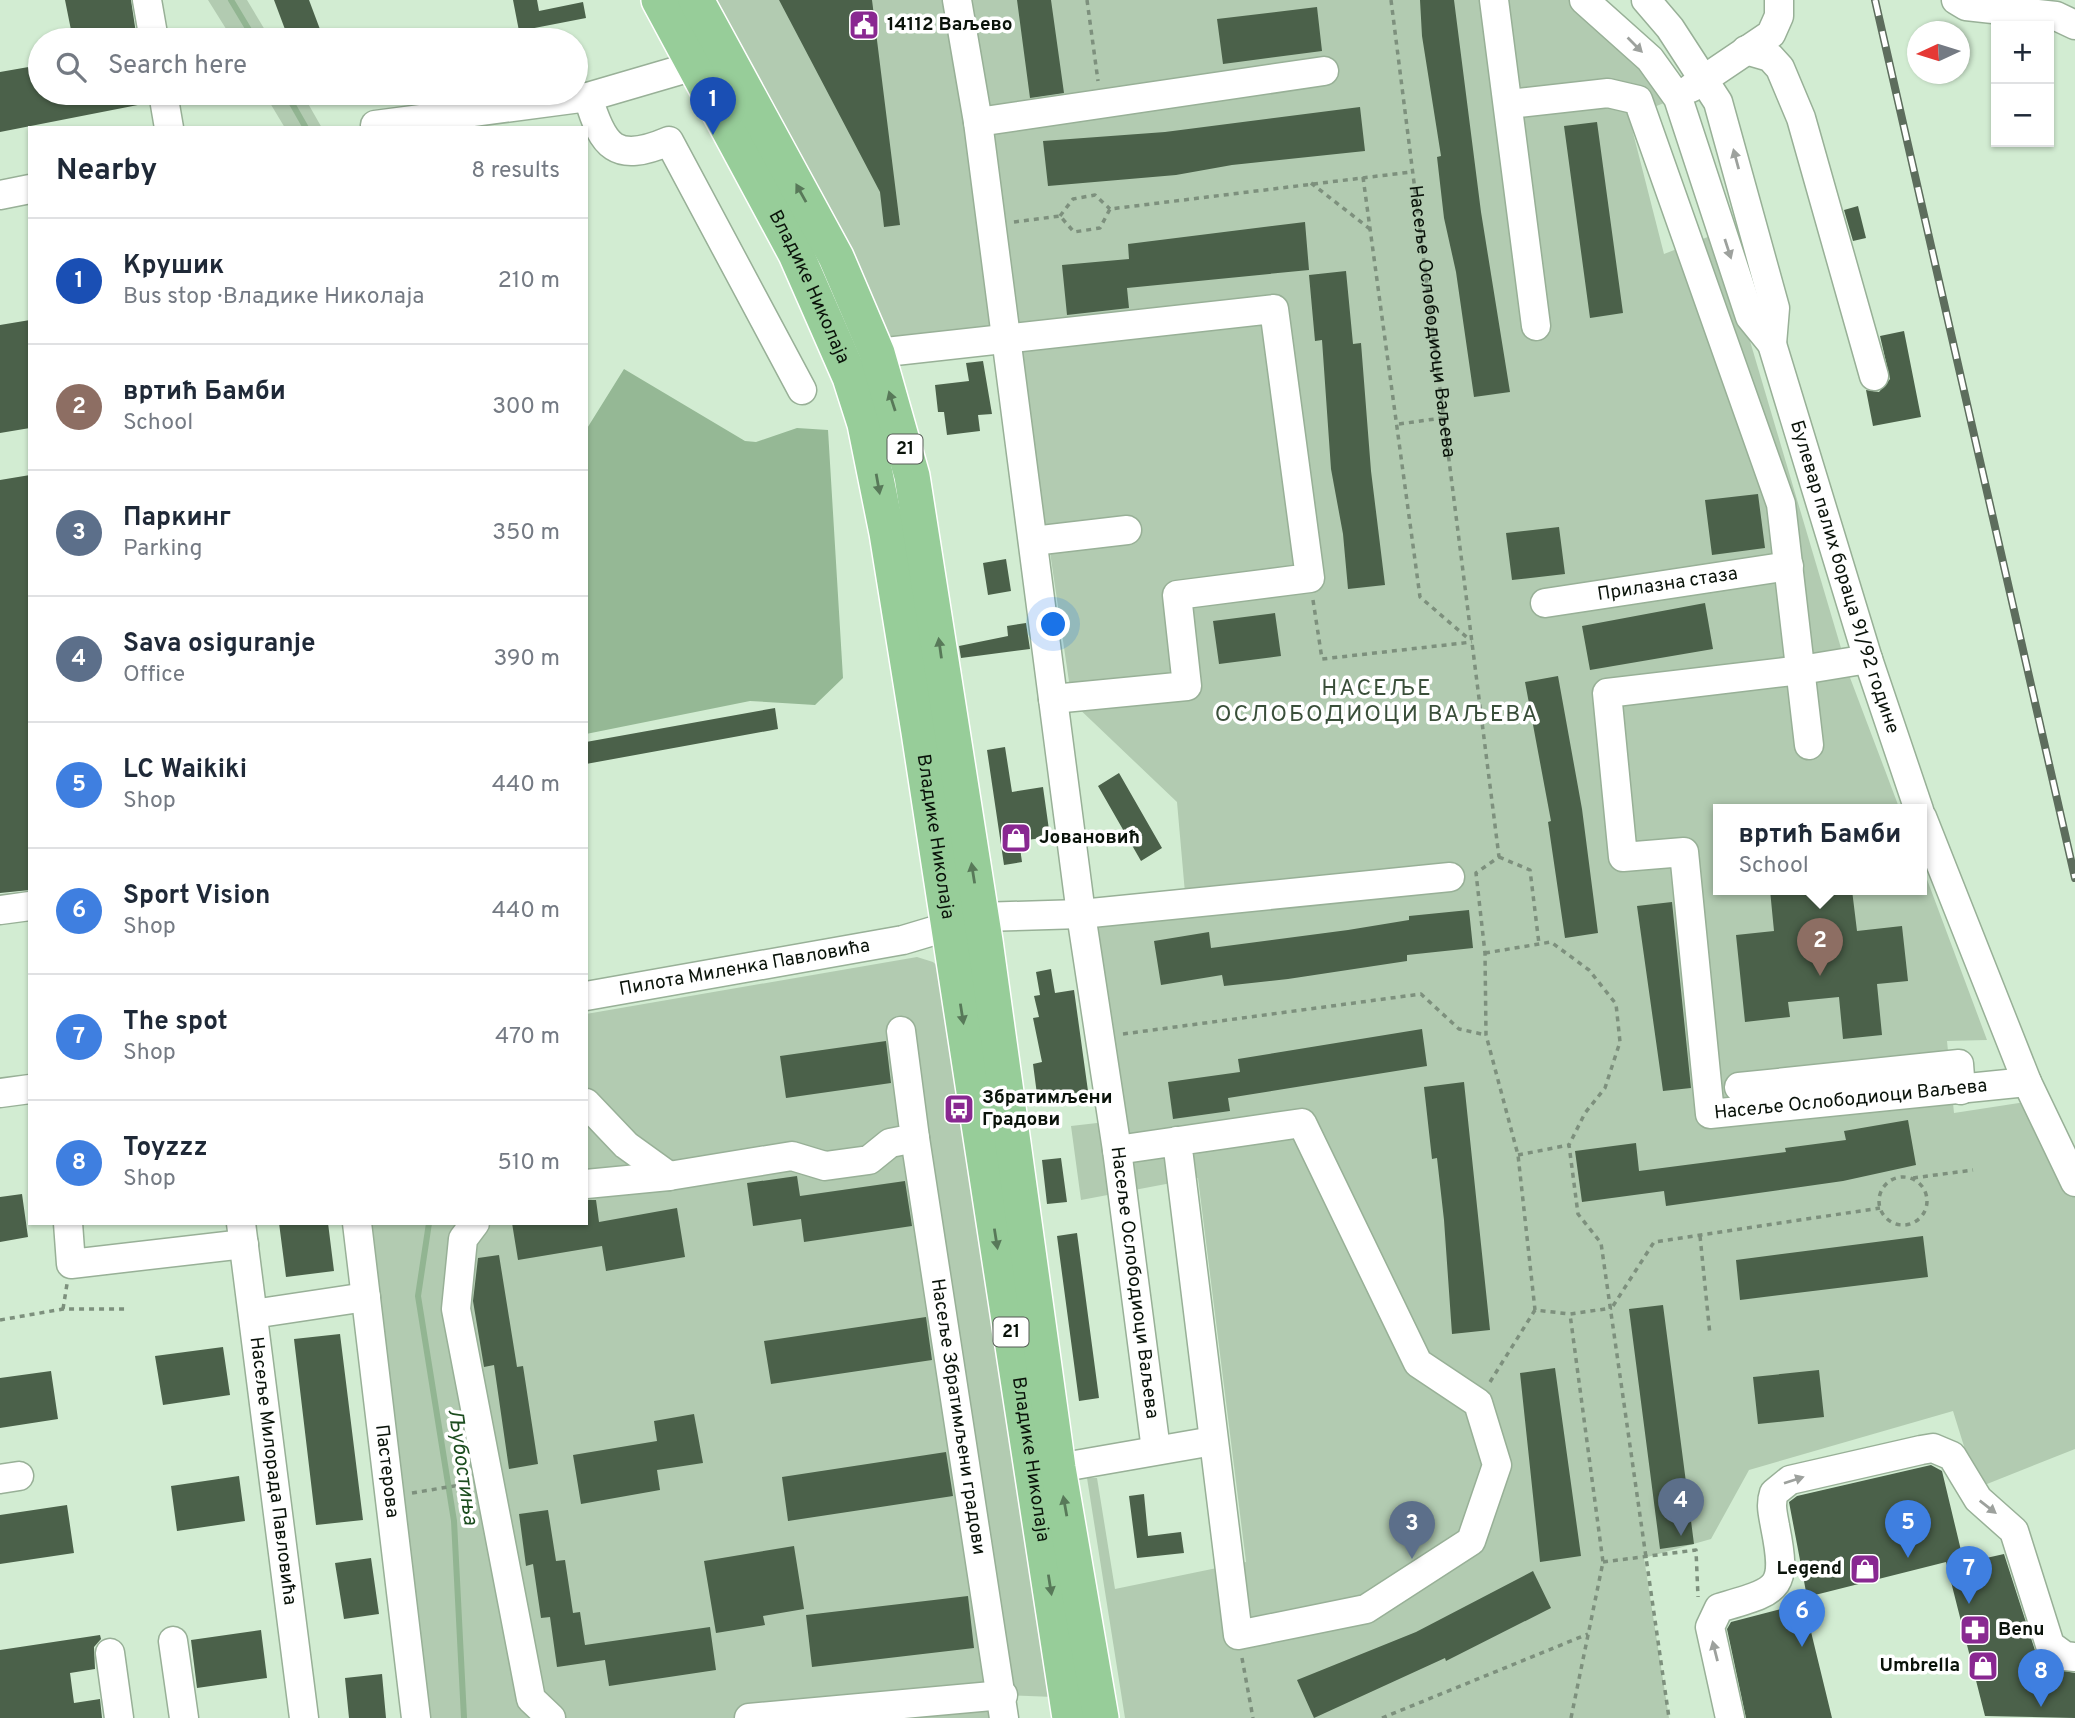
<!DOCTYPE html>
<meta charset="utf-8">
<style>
body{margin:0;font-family:Overpass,sans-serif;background:#f6f6f7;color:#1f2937}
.controls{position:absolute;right:21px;top:21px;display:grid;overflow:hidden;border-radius:0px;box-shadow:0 2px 5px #0004}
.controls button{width:63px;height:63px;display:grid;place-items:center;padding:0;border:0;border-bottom:2px solid #e0e1e3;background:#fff;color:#1f2937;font:35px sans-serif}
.compass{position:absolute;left:1907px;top:21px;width:63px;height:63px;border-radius:50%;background:#fff;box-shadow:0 2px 5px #0004;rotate:266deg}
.you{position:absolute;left:1054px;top:625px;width:24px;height:24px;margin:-18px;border:5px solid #fff;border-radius:50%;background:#1a73e8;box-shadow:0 0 0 10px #1a73e833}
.badge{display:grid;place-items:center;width:46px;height:46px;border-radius:50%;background:#0b8043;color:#fff;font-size:23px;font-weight:700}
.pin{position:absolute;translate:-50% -58px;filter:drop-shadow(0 2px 4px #0008)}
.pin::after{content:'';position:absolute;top:37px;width:24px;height:21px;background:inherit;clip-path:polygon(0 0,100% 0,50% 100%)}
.popup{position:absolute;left:1713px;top:804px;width:214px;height:91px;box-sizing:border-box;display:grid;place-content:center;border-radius:0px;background:#fff;filter:drop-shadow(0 2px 5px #0005);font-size:23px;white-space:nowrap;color:#747a83}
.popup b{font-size:26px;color:#1f2937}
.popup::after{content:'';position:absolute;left:50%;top:100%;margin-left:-14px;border:14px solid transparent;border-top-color:#fff}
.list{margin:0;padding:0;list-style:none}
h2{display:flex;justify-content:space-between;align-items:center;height:91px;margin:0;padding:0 28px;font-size:30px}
h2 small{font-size:23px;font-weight:400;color:#747a83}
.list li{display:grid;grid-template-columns:46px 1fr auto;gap:21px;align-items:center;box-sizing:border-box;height:126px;padding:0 28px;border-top:2px solid #e0e1e3}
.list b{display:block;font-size:26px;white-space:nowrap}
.list p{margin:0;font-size:23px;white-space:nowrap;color:#747a83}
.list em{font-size:23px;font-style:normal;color:#747a83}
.icon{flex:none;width:38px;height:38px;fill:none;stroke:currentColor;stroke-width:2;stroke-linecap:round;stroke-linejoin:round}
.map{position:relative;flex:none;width:2075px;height:1718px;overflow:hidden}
.search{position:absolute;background:#fff;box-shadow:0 2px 5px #0004;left:28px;top:28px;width:560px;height:77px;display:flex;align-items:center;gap:18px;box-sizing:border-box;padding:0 24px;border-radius:38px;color:#747a83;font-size:26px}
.panel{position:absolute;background:#fff;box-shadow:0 2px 5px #0004;left:28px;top:126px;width:560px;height:1099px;border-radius:0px}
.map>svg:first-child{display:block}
.green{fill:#b2cbb1}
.forest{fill:#95b895}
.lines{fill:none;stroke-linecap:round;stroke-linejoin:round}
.stream{stroke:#92b592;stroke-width:6}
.building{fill:#4b614a}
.minor-casing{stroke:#98b097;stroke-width:31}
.major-casing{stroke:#fff;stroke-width:38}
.path{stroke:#7d907d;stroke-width:3.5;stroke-dasharray:5 5;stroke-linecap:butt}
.minor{stroke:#fff;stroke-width:28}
.major{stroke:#97cd99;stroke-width:35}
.rail-casing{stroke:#5d6d5d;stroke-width:8}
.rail{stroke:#fff;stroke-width:5;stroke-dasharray:16;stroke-linecap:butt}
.oneway{fill:#9da19d}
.oneway2{fill:#587959}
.labels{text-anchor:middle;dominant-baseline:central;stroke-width:7;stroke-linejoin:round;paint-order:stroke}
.shield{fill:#fff;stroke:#545a54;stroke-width:2}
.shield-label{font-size:18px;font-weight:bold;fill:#0a130a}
.poi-label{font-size:19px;font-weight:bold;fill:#0a130a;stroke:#fff;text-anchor:start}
.street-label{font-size:19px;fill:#0a130a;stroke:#fff}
.water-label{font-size:21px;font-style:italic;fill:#1c4d1f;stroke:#fff}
.quarter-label{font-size:23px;letter-spacing:2px;fill:#3a4f3a;stroke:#fff}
</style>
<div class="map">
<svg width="2075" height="1718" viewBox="0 0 2075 1718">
<rect width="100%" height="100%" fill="#d2ecd2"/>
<!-- green -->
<path class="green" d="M208 0H247L271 40H233Z
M696 0H1569L1592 12 1669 101 1629 117 1664 254 1718 233 1849 675 1900 810H1718V890H1922V866L1987 1040 1947 1041 1954 1113 2032 1101 2075 1188V1449L1977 1488 1953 1411 1749 1470 1711 1539 1644 1558 1669 1718H1125L1087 1478H1097L1115 1589 1246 1562 1198 1178 1081 1200 1071 1126 1123 1120 1093 924 1185 893 1177 802 1072 702 1050 552 1005 339 877 353Z
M264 93H302L322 128H285Z
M917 957 933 962 948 975 1054 1697 1003 1695 1004 1718H416L357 1223H586V1014Z"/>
<!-- forest -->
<path class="forest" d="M624 369 745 441 756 442 797 428 828 430 843 678 815 705 750 701 586 734V430Z"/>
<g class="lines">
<!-- stream -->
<path class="stream" d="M231 0 255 40
M286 93 306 128
M429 1223 418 1296 454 1521 464 1718"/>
</g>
<!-- building -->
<path class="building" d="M65 0H131L137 40H73Z
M274 0H309L324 40H289Z
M513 0H537L539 11 583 2 586 18 519 31Z
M779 0H872L900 225 884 227 880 192Z
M1017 0H1051L1064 93 1030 98Z
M1420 0H1454L1481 212 1510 392 1474 397 1456 272 1444 218 1437 157 1441 156 1422 36Z
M1317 7 1322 51 1223 64 1217 19Z
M40 65V93H147L148 103 0 132V72Z
M1360 107 1365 151 1232 165 1176 175 1048 186 1043 141 1165 132Z
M1597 122 1623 313 1590 318 1564 126Z
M1858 206 1866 238 1853 241 1844 210Z
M1305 222 1309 270 1127 288 1129 308 1067 315 1062 265 1129 259 1128 244Z
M1346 271 1353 344 1361 343 1371 471 1385 585 1348 589 1343 534 1331 469 1322 340 1315 341 1309 275Z
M30 320V428L0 433V325Z
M1904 331 1921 417 1873 426 1866 390 1879 392 1890 379 1880 336Z
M983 361 992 414 978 415 980 431 947 435 944 412H938L935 385 969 381 966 363Z
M30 475V890L0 893V480Z
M1758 494 1765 548 1712 555 1705 500Z
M1559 527 1565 574 1512 580 1506 533Z
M1006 559 1011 591 988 595 983 563Z
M1705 603 1713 649 1590 670 1582 626Z
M1275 613 1281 656 1219 664 1213 621Z
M1026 623 1030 649 961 658 959 646 1008 636 1007 626Z
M1558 676 1582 809 1598 933 1565 938 1548 822 1551 821 1525 682Z
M775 708 778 729 586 764V742Z
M1005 747 1012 792 1043 787 1050 837 1019 841 1022 862 1004 865 987 750Z
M1119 773 1162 848 1141 861 1098 786Z
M1770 890H1852L1857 931 1902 926 1908 981 1877 984 1882 1035 1843 1039 1839 997 1788 1002 1790 1017 1745 1022 1736 935 1774 931Z
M1672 902 1691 1088 1663 1091 1637 906Z
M1469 910 1473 948 1407 955V961L1288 979 1224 986 1222 975 1161 985 1154 941 1209 932 1211 948 1348 930 1409 920V916Z
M1051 969 1055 993 1074 990 1088 1091 1055 1096V1099L1038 1102 1033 1064 1042 1062 1033 1018 1039 1017 1034 996 1040 995 1036 972Z
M1422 1029 1427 1066 1228 1098 1230 1111 1173 1119 1168 1082 1240 1072 1238 1059Z
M886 1041 891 1083 786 1098 780 1056Z
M1464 1082 1490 1330 1452 1334 1444 1220 1437 1158 1432 1159 1424 1087Z
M1908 1120 1916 1165 1843 1181 1666 1206 1664 1191 1582 1202 1575 1151 1636 1143 1639 1171 1786 1152 1785 1148 1846 1140 1844 1131Z
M1061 1158 1067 1202 1047 1204 1042 1160Z
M797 1176 800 1196 905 1181 912 1226 804 1242 801 1219 753 1226 747 1183Z
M22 1194 28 1237 0 1242V1197Z
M586 1200H596L599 1222 677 1208 685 1257 606 1271 602 1246 518 1260 512 1223H586Z
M279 1223H328L334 1271 286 1277Z
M1077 1233 1099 1398 1079 1401 1057 1236Z
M1923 1236 1928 1277 1740 1300 1736 1260Z
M499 1255 517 1367 523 1366 538 1464 509 1469 494 1365 484 1367 473 1301 478 1258Z
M1663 1305 1694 1544 1660 1549 1629 1309Z
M926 1317 932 1360 771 1384 764 1341Z
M340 1334 363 1520 316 1525 294 1339Z
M223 1347 230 1395 163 1405 155 1356Z
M1555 1368 1581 1556 1540 1562 1520 1373Z
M1819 1370 1824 1417 1758 1424 1753 1377Z
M51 1371 58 1419 0 1428V1378Z
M694 1414 703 1463 657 1470 660 1490 581 1504 573 1455 657 1441 654 1421Z
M946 1452 953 1496 788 1521 782 1477Z
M1931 1465 1942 1471 1964 1563 2004 1554 2040 1666 2075 1673V1718L1985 1716 1946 1562 1807 1597 1789 1502 1797 1496Z
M239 1476 245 1521 177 1531 171 1486Z
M1144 1494 1148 1536 1181 1532 1184 1553 1137 1558 1129 1496Z
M67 1505 74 1553 0 1564V1515Z
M548 1510 556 1561 565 1560 573 1613 580 1612 585 1645 710 1627 716 1670 609 1686 605 1660 557 1667 550 1617 541 1618 533 1564 526 1566 519 1514Z
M794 1546 804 1609 763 1616 765 1625 716 1633 704 1561Z
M371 1558 379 1614 344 1619 335 1563Z
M1533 1571 1551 1608 1446 1661 1445 1658 1314 1718 1297 1680 1416 1632Z
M968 1596 974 1648 812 1667 806 1615Z
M1804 1603 1832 1718H1746L1727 1629 1731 1622Z
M261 1630 267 1678 197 1688 191 1640Z
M100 1635 101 1639 94 1647 95 1669 70 1673 74 1703 100 1699 102 1718H0V1650Z
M382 1674 386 1718H349L345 1678Z"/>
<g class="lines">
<!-- minor casing -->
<g class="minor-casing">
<g id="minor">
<path d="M147 0 154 40"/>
<path id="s2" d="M957 0 978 122 1081 914 1117 1150 1156 1450"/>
<path d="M1494 0 1536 326"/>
<path id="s3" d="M1584 0 1650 59 1678 98 1750 317 1772 344 1868 659 1919 810"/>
<path d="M1646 0 1670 28 1718 102 1775 308 1772 344"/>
<path d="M1956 0 1966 6 2056 16 2075 25"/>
<path d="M1746 50 1770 57 1780 68 1801 118 1874 376"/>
<path d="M1691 88 1771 34 1779 16V0"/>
<path d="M163 93 169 128"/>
<path d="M588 97C603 147 615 164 669 141L802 390"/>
<path d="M1509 104 1608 93 1638 100 1781 504 1809 745"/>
<path d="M978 122 1324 71"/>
<path d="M375 125 588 97 694 66"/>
<path d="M0 195 30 189"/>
<path d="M877 353 1274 309 1310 578 1177 595 1187 686 1053 699"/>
<path d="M1033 541 1127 530"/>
<path id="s4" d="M1545 603 1789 566"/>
<path id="s5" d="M1868 659 1801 670 1607 693 1623 857 1684 852 1710 1114 2027 1082"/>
<path d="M1922 817 2027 1082 2075 1182"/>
<path d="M0 910 30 906"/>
<path id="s6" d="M586 996 903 940 980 917 1081 914 1450 877"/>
<path d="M1739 1087 1959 1064 1961 1090"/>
<path d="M0 1093 30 1089"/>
<path d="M586 1103 626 1145 669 1176"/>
<path id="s7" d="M915 1138 1004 1718"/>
<path d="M1117 1150 1302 1123 1418 1363 1478 1403 1497 1465 1471 1541 1366 1609 1238 1635 1177 1141"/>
<path d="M586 1184 669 1176 792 1156 825 1166 869 1160 890 1143 915 1138 901 1031"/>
<path d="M68 1223 71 1264 244 1244"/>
<path id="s8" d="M241 1223 304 1718"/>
<path id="s9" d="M357 1223 416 1718"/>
<path d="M475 1223 463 1239 456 1309 531 1699 551 1718"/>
<path d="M253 1314 366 1297"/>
<path d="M1058 1468 1213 1441"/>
<path d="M0 1479 19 1476"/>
<path d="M173 1641 184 1718"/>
<path d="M110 1653 119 1718"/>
<path d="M749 1718 1003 1695"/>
<path d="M1730 1718 1710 1627 1719 1608C1779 1590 1788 1591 1775 1526 1773 1514 1770 1505 1774 1493L1790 1480 1921 1450 1933 1448 1952 1456 1978 1499 2014 1531 2050 1645 2065 1656 2075 1657"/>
</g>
</g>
<!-- major casing -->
<g class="major-casing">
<g id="major">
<path id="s10" d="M659 0 796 254 850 377 865 424 887 533 919 732 1070 1718"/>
<path d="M696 0 836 257 877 353 912 476 985 941 1058 1468 1101 1718"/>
</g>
</g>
<!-- path -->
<g class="path">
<path d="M1087 0 1098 81"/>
<path id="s1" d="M1391 0 1499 857 1476 873 1485 953 1486 1035 1518 1155 1535 1310 1570 1314"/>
<path d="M1363 177 1420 597 1470 640"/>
<path d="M1311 183 1370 229"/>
<path d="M1060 216 1073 199 1095 195 1110 209"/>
<path d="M1014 222 1060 216 1074 232 1100 228 1110 209 1411 172"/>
<path d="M1399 424 1442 418"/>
<path d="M1313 600 1322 659 1472 642"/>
<path d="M1499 857 1530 870 1539 944"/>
<path d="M1485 953 1551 942 1589 970 1616 1004 1620 1042 1605 1088 1585 1113 1569 1145 1578 1214 1601 1243 1669 1718"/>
<path d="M1123 1034 1421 994 1459 1029 1486 1035"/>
<path d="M1518 1155 1569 1145"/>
<circle cx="1903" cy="1201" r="24"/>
<path d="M1913 1178 1973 1170"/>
<path d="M1700 1236 1710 1335"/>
<path d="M1613 1306 1654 1242 1880 1208"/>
<path d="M63 1309 67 1284"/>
<path d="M0 1320 63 1309H129"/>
<path d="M1490 1382 1535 1310"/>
<path d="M412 1493 466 1484"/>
<path d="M1603 1562 1696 1550 1698 1597"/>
<path d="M1242 1658 1253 1718"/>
<path d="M1382 1718 1588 1634"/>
<path d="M1571 1718 1603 1562 1570 1314 1612 1308"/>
</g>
<!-- minor -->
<use href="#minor" class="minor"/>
<!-- major -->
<use href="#major" class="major"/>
<!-- rail casing -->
<g class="rail-casing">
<path id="rail" d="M1875 0 2075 878"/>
</g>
<!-- rail -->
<use href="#rail" class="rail"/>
</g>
<!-- one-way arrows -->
<defs><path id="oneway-solid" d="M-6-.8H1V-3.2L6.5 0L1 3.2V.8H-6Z" transform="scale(1.75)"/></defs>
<g class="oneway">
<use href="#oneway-solid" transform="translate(1635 45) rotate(45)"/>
<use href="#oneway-solid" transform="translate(1736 159) rotate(-105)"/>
<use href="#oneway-solid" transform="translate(1728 249) rotate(72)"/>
<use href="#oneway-solid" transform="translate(1794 1480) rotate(-18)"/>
<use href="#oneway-solid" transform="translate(1988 1507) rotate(38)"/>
<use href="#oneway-solid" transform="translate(1715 1651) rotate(-104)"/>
</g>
<g class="oneway2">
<use href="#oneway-solid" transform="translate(801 193) rotate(-119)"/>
<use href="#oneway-solid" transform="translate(892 401) rotate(-108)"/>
<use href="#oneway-solid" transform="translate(878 484) rotate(80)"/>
<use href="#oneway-solid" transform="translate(940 648) rotate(-98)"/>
<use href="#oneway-solid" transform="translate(973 873) rotate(-99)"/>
<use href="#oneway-solid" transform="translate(962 1014) rotate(81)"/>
<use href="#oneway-solid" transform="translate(996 1239) rotate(81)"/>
<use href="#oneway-solid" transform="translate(1065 1506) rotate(-100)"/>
<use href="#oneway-solid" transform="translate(1050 1585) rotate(81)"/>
</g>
<!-- icons -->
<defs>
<g id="civic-square" transform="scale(1.575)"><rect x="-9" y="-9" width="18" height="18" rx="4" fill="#892891" stroke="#fff"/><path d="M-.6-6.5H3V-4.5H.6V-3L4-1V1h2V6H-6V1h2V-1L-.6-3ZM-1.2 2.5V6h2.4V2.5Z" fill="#fff"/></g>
<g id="shop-square" transform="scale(1.575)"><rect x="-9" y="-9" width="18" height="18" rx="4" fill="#892891" stroke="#fff"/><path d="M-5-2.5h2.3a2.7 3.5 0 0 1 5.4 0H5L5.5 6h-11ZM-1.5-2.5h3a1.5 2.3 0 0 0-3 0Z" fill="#fff"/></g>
<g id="bus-square" transform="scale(1.575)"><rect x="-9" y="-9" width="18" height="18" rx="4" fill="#892891" stroke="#fff"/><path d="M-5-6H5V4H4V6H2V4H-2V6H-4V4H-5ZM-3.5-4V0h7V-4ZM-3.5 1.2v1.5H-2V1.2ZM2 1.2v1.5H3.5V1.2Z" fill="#fff"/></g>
<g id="pharmacy-square" transform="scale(1.575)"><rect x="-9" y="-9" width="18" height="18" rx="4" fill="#892891" stroke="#fff"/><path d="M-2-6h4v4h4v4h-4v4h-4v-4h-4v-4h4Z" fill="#fff"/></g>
</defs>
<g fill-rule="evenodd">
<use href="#civic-square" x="864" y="25"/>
<use href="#shop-square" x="1016" y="838"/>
<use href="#bus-square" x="959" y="1109"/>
<use href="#shop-square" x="1865" y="1569"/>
<use href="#pharmacy-square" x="1975" y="1630"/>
<use href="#shop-square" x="1983" y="1666"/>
</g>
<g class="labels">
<!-- shield labels -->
<g class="shield">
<rect x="887.5" y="434.5" width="35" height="29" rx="5"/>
<rect x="993.5" y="1317.5" width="35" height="29" rx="5"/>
</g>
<g class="shield-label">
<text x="905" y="449">21</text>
<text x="1011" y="1332">21</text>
</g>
<!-- poi labels -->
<g class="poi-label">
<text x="887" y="25">14112 Ваљево</text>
<text x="1039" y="838">Јовановић</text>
<text x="982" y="1098">Збратимљени<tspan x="982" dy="22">Градови</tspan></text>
<text x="1842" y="1569" text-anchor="end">Legend</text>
<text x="1998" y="1630">Benu</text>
<text x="1960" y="1666" text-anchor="end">Umbrella</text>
</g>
<!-- street labels -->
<g class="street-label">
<text stroke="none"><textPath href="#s10" startOffset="324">Владике Николаја</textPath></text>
<text stroke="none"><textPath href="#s1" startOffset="324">Насеље Ослободиоци Ваљева</textPath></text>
<text stroke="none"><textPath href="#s3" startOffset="646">Булевар палих бораца 91/92 године</textPath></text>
<text stroke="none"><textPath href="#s4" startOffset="124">Прилазна стаза</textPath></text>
<text stroke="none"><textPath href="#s10" startOffset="891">Владике Николаја</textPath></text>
<text stroke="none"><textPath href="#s6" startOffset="161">Пилота Миленка Павловића</textPath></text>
<text stroke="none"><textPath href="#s5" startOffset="894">Насеље Ослободиоци Ваљева</textPath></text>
<text stroke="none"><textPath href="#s2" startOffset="1295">Насеље Ослободиоци Ваљева</textPath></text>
<text stroke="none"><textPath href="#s7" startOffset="282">Насеље Збратимљени градови</textPath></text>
<text stroke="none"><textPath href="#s10" startOffset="1521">Владике Николаја</textPath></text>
<text stroke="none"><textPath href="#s8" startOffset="250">Насеље Милорада Павловића</textPath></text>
<text stroke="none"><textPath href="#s9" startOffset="250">Пастерова</textPath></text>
</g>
<!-- water labels -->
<g class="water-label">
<text transform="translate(462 1467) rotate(82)">Љубостиња</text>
</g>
<!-- quarter labels -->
<g class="quarter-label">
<text x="1377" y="689">НАСЕЉЕ<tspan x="1377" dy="26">ОСЛОБОДИОЦИ ВАЉЕВА</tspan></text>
</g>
</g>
</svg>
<div class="controls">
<button>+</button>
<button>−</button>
</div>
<svg class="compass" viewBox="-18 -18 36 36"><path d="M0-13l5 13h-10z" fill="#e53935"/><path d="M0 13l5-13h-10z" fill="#747a83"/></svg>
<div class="you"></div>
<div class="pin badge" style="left:713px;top:135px;background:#1a4fb4">1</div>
<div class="pin badge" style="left:1820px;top:976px;background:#8d6e63">2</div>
<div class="popup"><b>вртић Бамби</b>School</div>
<div class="pin badge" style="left:1412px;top:1559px;background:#5c6f8a">3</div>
<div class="pin badge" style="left:1681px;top:1536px;background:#5c6f8a">4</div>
<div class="pin badge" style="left:1908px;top:1558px;background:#3f7fe0">5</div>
<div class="pin badge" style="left:1802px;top:1647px;background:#3f7fe0">6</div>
<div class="pin badge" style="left:1969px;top:1604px;background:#3f7fe0">7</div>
<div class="pin badge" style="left:2041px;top:1707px;background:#3f7fe0">8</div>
<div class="search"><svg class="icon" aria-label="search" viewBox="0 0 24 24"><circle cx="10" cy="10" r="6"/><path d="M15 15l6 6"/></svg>Search here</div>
<section class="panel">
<h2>Nearby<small>8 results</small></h2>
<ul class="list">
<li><span class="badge" style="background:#1a4fb4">1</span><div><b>Крушик</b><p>Bus stop · Владике Николаја</p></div><em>210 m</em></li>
<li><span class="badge" style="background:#8d6e63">2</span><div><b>вртић Бамби</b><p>School</p></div><em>300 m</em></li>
<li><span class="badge" style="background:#5c6f8a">3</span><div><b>Паркинг</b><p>Parking</p></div><em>350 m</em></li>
<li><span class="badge" style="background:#5c6f8a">4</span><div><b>Sava osiguranje</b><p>Office</p></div><em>390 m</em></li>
<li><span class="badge" style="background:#3f7fe0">5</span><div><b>LC Waikiki</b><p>Shop</p></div><em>440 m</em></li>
<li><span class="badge" style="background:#3f7fe0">6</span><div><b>Sport Vision</b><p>Shop</p></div><em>440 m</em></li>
<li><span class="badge" style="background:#3f7fe0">7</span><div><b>The spot</b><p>Shop</p></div><em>470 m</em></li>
<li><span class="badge" style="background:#3f7fe0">8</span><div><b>Toyzzz</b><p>Shop</p></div><em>510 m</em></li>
</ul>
</section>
</div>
